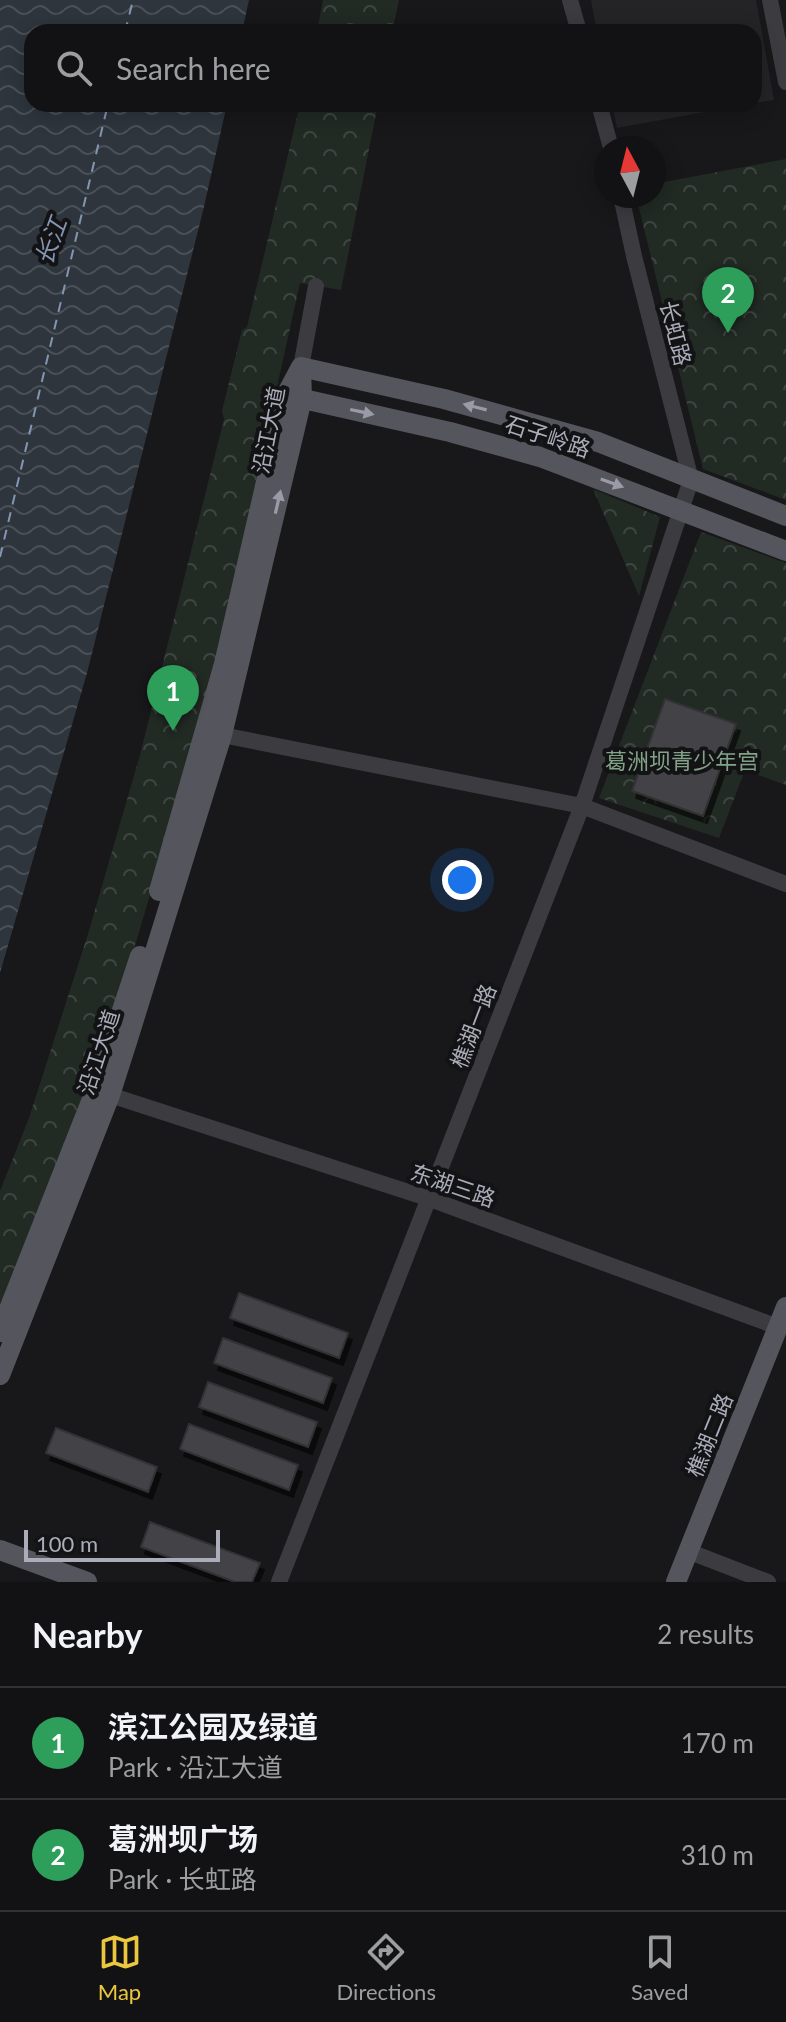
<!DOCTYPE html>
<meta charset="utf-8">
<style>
body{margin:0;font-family:Lato,"Noto Sans SC",sans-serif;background:#1f2022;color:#f1f3f6}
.compass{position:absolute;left:594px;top:136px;width:72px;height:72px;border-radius:50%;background:#121214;box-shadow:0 4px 20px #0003;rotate:353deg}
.scale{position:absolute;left:24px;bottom:20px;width:196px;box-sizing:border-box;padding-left:8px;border:4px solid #aaadb9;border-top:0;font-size:22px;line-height:28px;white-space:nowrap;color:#aaadb9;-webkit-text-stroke:6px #131315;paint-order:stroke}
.you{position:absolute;left:462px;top:880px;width:28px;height:28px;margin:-20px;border:6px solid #fff;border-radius:50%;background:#1a73e8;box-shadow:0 0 0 12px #1a73e833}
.badge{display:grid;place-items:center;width:52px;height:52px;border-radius:50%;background:#ebc63f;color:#fff;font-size:26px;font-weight:700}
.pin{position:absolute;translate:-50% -66px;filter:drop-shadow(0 2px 4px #0008)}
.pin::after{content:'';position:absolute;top:42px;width:28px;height:24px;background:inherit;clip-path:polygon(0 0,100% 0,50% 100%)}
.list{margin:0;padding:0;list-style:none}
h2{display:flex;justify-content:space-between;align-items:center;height:104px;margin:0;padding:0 32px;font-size:34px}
h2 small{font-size:26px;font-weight:400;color:#9c9ea0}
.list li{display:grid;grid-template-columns:52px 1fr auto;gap:24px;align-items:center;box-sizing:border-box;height:112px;padding:0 32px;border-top:2px solid #313234}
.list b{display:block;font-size:30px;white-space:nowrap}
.list p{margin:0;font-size:26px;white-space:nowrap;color:#9c9ea0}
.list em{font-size:26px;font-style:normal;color:#9c9ea0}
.icon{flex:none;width:44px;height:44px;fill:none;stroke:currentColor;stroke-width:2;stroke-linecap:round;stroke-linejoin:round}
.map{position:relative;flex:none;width:786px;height:1582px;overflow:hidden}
.search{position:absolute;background:#121214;box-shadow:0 4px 20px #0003;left:24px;right:24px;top:24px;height:88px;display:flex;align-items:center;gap:20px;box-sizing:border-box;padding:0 28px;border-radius:24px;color:#9c9ea0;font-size:30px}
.sheet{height:328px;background:#121214}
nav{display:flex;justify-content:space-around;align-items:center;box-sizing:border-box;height:112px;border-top:2px solid #313234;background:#121214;font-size:22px;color:#9c9ea0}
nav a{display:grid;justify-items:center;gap:4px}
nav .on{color:#ebc63f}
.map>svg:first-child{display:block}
.built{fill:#242427}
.park{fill:url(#park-crowns)}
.water{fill:url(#water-waves)}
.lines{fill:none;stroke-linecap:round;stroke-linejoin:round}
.ferry{stroke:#8396b2;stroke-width:2;stroke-dasharray:10 8;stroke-linecap:butt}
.building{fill:#424247;stroke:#323236;stroke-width:2;filter:url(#shadow)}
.minor{stroke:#3b3b40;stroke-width:16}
.major{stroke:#55565d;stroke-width:20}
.oneway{fill:#999ca7}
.labels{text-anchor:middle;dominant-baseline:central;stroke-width:8;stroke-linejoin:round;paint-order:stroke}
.street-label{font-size:22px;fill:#aaadb9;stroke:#131315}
.park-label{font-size:22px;fill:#82a388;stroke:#131315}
.water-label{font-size:24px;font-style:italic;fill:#8396b2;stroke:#131315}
</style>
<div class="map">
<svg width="786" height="1582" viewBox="0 0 786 1582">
<defs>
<pattern id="park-crowns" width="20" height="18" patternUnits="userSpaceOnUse" patternTransform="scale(2)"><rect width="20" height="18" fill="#222a24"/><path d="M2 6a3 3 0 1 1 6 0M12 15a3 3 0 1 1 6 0" fill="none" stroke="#3f4642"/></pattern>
<pattern id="water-waves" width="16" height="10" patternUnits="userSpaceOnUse" patternTransform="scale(2)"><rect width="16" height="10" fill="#2e353d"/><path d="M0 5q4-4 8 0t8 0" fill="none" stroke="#4a5057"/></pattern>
<filter id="shadow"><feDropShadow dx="4" dy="7" stdDeviation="0" flood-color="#0009"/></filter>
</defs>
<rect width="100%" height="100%" fill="#18181a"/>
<!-- built -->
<path class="built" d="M591 0H756L774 100 754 103V32H597Z
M612 104H749L617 128Z"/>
<!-- park -->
<path class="park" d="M323 0H399L392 32H317Z
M300 104H378L341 290 300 283 206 707 130 962 46 1206 0 1318V1191L29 1118 88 934 140 755 224 419 222 411 242 330 247 327Z
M786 159V500L703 469 636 196H654V184Z
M593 489 660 517 639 596Z
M701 532 786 563V785L745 770 719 838 599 798Z"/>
<!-- water -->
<path class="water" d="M0 0H249L242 32H32V104H227L203 211 87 673 0 973Z"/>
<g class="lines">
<!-- ferry -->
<path class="ferry" d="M125 32 133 0
M0 557 108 104"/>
</g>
<!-- building -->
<path class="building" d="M665 699 736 724 703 816 632 791Z
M239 1293 348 1333 339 1358 230 1318Z
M223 1338 332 1378 323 1403 214 1363Z
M208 1382 317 1422 308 1447 199 1407Z
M189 1424 298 1465 289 1490 180 1449Z
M56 1428 157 1467 148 1492 46 1453Z
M150 1522 260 1563 252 1582H235L141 1547Z"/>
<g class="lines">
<!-- minor -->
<path class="minor" d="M570 0 579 32
M770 0 786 82
M599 104 611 148
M301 367 316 286
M222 735 582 806 786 884
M110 1095 430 1199 778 1327
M698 1555 768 1582
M279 1582 582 806 691 480 634 256 621 196"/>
<!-- major -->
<path class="major" d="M301 367 444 399 598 442 786 516
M290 396 450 432 540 457 786 551
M159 891 224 664 286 395 301 367
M0 1332 96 1089 140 956
M0 1375 110 1095 127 1042 222 735 302 399 301 367
M0 1550 87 1582
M676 1582 786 1307"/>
</g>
<!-- one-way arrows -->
<defs><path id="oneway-solid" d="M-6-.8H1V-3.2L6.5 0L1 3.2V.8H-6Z" transform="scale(2)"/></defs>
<g class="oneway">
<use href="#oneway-solid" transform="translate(475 407) rotate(-166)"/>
<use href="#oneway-solid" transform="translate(362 412) rotate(12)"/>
<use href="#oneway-solid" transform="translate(612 483) rotate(20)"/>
<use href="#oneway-solid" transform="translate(278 502) rotate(-77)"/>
</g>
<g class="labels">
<!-- street labels -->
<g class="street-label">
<text transform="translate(676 333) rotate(76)">长虹路</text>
<text transform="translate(268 430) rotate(-79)">沿江大道</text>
<text transform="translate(548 436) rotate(18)">石子岭路</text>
<text transform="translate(473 1026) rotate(-69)">樵湖一路</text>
<text transform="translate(98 1052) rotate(-72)">沿江大道</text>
<text transform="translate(453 1185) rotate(19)">东湖三路</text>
<text transform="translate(709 1435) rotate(-68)">樵湖二路</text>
</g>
<!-- park labels -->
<g class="park-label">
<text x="682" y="760">葛洲坝青少年宫</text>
</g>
<!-- water labels -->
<g class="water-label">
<text transform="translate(50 241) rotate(-70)">长江</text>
</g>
</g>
</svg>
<svg class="compass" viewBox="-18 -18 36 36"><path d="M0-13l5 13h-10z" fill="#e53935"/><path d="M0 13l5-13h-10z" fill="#9c9ea0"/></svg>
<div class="scale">100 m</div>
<div class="you"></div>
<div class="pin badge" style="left:173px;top:731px;background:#2e9e5b">1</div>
<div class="pin badge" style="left:728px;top:333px;background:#2e9e5b">2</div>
<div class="search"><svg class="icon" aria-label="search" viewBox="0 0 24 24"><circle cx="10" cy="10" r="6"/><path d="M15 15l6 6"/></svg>Search here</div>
</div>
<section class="sheet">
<h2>Nearby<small>2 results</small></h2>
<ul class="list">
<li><span class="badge" style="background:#2e9e5b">1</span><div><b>滨江公园及绿道</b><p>Park · 沿江大道</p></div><em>170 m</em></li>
<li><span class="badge" style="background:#2e9e5b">2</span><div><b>葛洲坝广场</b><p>Park · 长虹路</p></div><em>310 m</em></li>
</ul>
</section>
<nav>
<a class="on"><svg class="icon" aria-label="map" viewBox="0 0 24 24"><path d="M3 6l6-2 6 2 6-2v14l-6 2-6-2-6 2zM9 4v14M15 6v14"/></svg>Map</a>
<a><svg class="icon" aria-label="directions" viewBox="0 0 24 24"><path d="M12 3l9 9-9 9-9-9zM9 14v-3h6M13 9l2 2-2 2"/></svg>Directions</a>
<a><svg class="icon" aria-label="saved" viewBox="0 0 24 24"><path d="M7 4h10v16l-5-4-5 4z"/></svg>Saved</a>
</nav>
